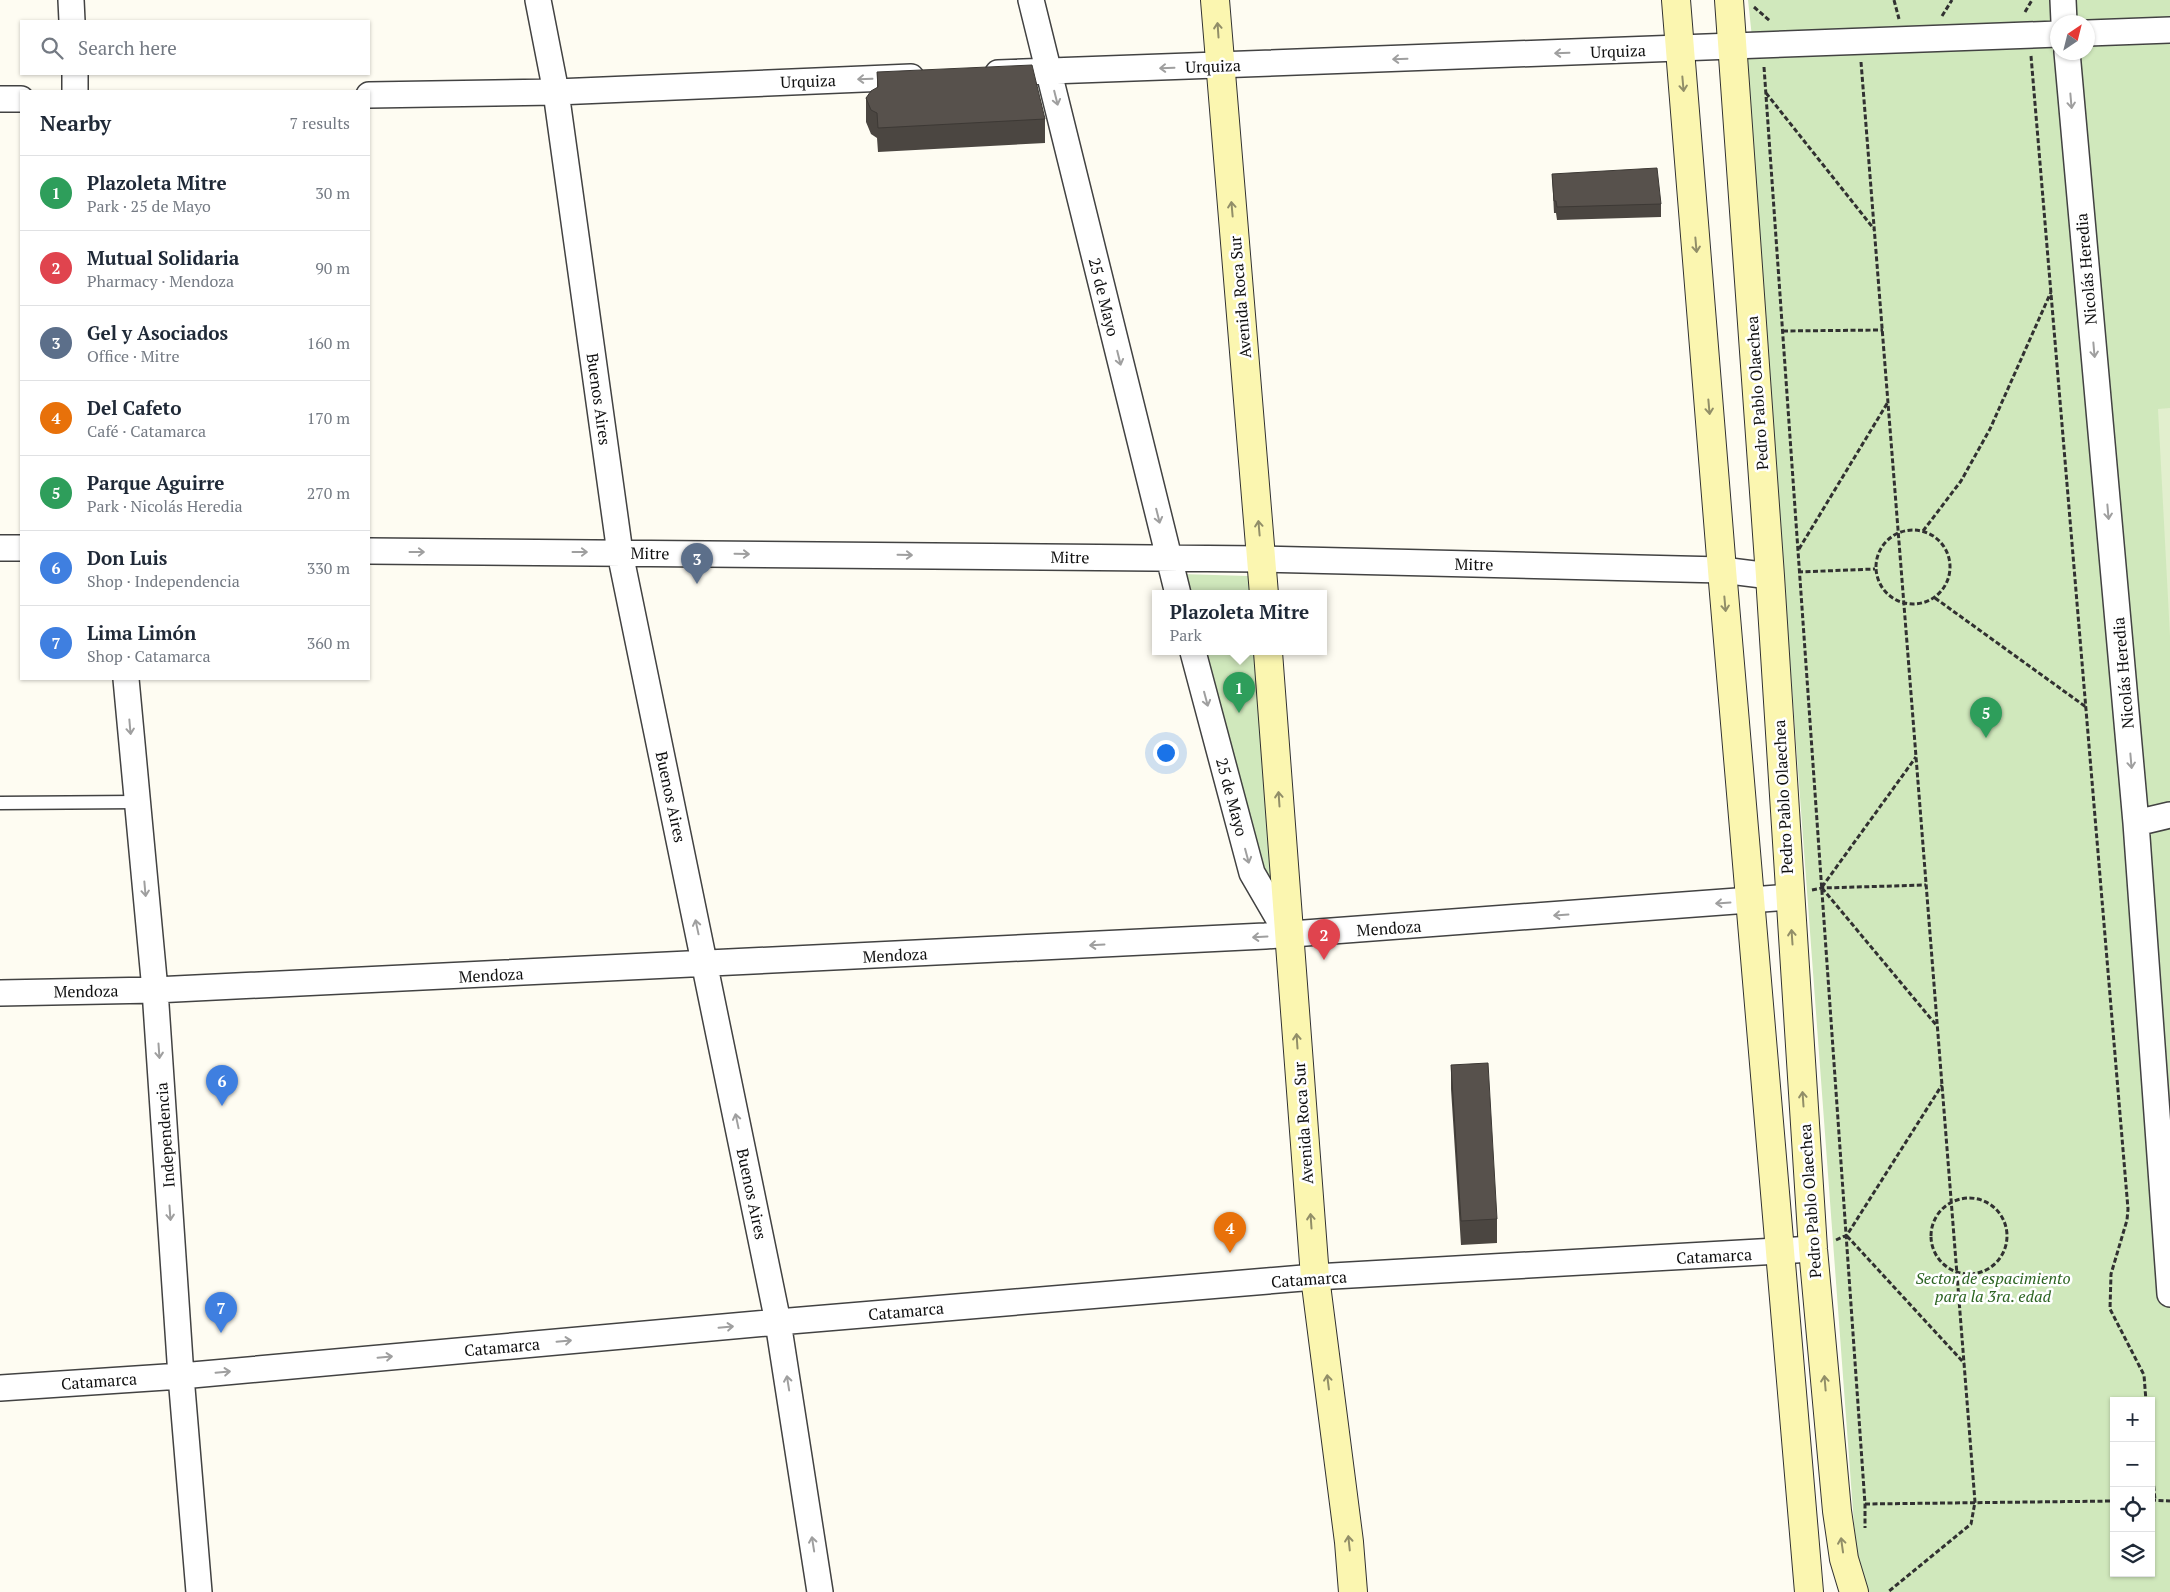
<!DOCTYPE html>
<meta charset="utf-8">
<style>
body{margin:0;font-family:"PT Serif",serif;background:#f6f6f7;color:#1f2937}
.controls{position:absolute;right:15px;bottom:15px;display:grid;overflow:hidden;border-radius:0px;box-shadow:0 1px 4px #0004}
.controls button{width:45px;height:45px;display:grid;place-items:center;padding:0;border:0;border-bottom:1px solid #e0e1e3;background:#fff;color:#1f2937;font:25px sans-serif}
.compass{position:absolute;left:2050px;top:15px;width:45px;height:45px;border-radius:50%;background:#fff;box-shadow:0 1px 4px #0004;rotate:35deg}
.you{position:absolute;left:1165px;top:752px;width:18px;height:18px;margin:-12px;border:4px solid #fff;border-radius:50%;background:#1a73e8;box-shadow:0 0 0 8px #1a73e833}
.badge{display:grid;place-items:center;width:32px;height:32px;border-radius:50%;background:#b45309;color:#fff;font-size:16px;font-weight:700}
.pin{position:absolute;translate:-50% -41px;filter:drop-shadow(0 1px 2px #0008)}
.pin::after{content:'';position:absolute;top:26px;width:18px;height:15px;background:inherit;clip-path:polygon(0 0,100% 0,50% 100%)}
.popup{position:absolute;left:1152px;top:590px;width:175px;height:65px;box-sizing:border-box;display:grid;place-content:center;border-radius:0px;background:#fff;filter:drop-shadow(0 1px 4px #0005);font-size:16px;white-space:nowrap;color:#747a83}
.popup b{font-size:19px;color:#1f2937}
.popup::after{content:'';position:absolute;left:50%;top:100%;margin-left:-10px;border:10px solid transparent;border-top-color:#fff}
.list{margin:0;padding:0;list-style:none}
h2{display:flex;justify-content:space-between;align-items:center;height:65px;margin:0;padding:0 20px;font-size:21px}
h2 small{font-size:16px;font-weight:400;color:#747a83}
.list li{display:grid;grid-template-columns:32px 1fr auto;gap:15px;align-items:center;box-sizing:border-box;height:75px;padding:0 20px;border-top:1px solid #e0e1e3}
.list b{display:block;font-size:19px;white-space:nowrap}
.list p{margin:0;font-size:16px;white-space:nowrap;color:#747a83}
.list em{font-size:16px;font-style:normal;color:#747a83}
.icon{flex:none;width:28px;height:28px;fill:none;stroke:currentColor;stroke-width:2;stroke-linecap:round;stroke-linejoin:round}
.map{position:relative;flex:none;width:2170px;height:1592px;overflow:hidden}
.search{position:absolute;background:#fff;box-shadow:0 1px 4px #0004;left:20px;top:20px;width:350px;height:55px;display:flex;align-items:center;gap:12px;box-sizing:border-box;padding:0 18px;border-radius:0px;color:#747a83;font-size:19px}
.panel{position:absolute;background:#fff;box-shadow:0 1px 4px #0004;left:20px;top:90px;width:350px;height:590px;border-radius:0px}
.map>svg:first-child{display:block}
.green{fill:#d0e8bc;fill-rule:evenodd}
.pitch{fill:#e2efce}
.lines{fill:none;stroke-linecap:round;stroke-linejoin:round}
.lane-casing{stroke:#424242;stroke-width:15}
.street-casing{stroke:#424242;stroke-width:28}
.secondary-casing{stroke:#313131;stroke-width:30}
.path{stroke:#313131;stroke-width:3;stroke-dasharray:5 2.5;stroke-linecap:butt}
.lane{stroke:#fff;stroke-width:12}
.street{stroke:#fff;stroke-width:25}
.secondary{stroke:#fbf6b0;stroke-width:28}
.wall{fill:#4b4641}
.building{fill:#57514c;stroke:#3d3935}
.oneway{stroke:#918e68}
.oneway2{stroke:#9f9f9f}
.labels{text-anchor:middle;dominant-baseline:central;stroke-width:5;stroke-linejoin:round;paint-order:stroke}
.street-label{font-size:16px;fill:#0f0f0f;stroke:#fff}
.park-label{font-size:16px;font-style:italic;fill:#2c6422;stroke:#fff}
</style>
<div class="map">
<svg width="2170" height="1592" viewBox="0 0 2170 1592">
<rect width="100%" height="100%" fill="#fefcf2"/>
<!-- green -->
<path class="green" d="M1748 0H2170V1592H1859L1745 56H1754ZM2058 22H2088V52H2058ZM2114 1401H2151V1573H2114Z
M1181 574 1248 576 1250 594H1186Z
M1202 652H1254L1274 891 1254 850Z"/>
<!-- pitch -->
<path class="pitch" d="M2170 408V636L2158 409Z"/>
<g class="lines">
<!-- lane casing -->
<g class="lane-casing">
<path id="lane" d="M0 803 137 802"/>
</g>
<!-- street casing -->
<g class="street-casing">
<path id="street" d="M71 0 72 21
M538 0 556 92 620 553 778 1322 820 1592
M1031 0 1178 594
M2063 0 2064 22
M2088 33 2170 30
M2067 52 2136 823 2170 1294
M998 73 2058 34
M75 74V91
M369 95 556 92 911 77
M0 99H21
M0 548H21
M369 551 1262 559 1722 570 1770 576
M1193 652 1252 873 1288 935
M126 679 155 990 181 1376 199 1592
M2136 823 2170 815
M0 993 155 990 1265 936 1789 897
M0 1388 181 1376 778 1322 1315 1277 1813 1249"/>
</g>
<!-- secondary casing -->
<g class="secondary-casing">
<path id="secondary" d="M1215 0 1264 594
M1676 0 1722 570 1809 1592
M1729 0 1770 576 1813 1249 1837 1511 1844 1559 1854 1592
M1268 652 1315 1277 1349 1542 1353 1592"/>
</g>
<!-- path -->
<path class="path" d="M1894 0 1899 19
M1754 7 1770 21
M2025 12 2032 0
M1942 16 1952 0
M2031 56 2128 1209 2127 1220 2111 1274 2110 1309 2144 1375 2146 1401
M1861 62 1975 1502 1971 1524 1888 1592
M1764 67 1865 1504V1528
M1766 93 1874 229
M1783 331 1883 330
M1876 567a37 37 0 1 1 74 0a37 37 0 1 1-74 0Z
M1923 531 1961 481 1990 429 2051 292
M1799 549 1888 402
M1798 572 1875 569
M1935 598 2086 707
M1822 887 1916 757
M1822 888 1937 1026
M1812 890 1822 888 1926 885
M1931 1236a38 38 0 1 1 76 0a38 38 0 1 1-76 0Z
M1847 1236 1964 1363
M1836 1240 1847 1235 1942 1085
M2151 1456 2155 1500
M2151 1500 2170 1501
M1865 1504 2114 1501"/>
<!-- lane -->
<use href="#lane" class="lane"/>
<!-- street -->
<use href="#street" class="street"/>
<!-- secondary -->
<use href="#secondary" class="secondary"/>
</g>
<!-- wall -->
<path class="wall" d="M877 72 1045 119V143L878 152 877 138 871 134 866 122V98L877 88Z
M1552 174 1661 204V217L1557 220 1556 213H1554Z
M1451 1065 1497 1219V1243L1461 1245 1451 1089Z"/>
<!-- building -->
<path class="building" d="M1032 65 1045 119 878 128 877 113 871 110 866 98 871 91 878 87 877 72Z
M1657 168 1661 204 1557 207 1556 201H1554L1552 174Z
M1488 1063 1497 1219 1461 1221 1451 1065Z"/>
<!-- one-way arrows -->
<defs><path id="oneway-shaft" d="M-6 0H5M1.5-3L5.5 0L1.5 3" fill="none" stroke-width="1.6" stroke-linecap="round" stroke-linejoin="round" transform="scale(1.25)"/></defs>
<g class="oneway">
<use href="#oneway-shaft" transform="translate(1218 30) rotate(-94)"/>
<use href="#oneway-shaft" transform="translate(1683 84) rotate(85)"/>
<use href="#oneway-shaft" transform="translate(1232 209) rotate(-95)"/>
<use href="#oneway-shaft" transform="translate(1696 245) rotate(85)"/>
<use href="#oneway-shaft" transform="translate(1709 407) rotate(85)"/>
<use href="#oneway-shaft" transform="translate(1259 528) rotate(-95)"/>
<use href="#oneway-shaft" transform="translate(1725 604) rotate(85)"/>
<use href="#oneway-shaft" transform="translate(1279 799) rotate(-94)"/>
<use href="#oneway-shaft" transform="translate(1792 937) rotate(-94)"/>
<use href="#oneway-shaft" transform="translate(1297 1041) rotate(-94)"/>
<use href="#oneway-shaft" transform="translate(1803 1099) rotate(-94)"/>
<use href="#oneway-shaft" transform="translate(1311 1221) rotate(-94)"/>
<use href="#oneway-shaft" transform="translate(1328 1382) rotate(-97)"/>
<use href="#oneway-shaft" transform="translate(1825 1383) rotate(-95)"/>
<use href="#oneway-shaft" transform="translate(1349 1543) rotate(-96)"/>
<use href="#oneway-shaft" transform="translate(1842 1545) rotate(-98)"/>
</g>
<g class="oneway2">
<use href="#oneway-shaft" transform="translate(1562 53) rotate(178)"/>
<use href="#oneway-shaft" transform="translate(1400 59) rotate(178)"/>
<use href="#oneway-shaft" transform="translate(1167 68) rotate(178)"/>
<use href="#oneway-shaft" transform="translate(865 79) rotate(178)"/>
<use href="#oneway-shaft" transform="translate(1056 98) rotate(76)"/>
<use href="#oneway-shaft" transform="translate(2071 101) rotate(85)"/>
<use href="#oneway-shaft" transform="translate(2094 350) rotate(85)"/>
<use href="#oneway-shaft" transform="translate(1119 358) rotate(76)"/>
<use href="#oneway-shaft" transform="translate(2108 512) rotate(85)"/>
<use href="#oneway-shaft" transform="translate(1158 516) rotate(76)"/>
<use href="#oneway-shaft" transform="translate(417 552)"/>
<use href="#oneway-shaft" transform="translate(580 552)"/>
<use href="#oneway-shaft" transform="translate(742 554) rotate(1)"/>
<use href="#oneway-shaft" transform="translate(905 555) rotate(1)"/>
<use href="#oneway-shaft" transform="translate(1206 699) rotate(75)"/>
<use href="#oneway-shaft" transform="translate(130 727) rotate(85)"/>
<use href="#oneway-shaft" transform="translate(2131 761) rotate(85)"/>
<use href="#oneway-shaft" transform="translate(1247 856) rotate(75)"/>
<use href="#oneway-shaft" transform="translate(145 889) rotate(85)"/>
<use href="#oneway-shaft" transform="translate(1723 903) rotate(176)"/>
<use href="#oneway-shaft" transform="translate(1561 915) rotate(176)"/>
<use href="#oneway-shaft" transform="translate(697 927) rotate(-102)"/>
<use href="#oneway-shaft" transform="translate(1260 937) rotate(177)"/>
<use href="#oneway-shaft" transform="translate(1097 945) rotate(177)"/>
<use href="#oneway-shaft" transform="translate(159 1051) rotate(86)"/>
<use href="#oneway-shaft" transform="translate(737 1121) rotate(-102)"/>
<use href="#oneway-shaft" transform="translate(170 1213) rotate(86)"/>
<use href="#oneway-shaft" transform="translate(726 1327) rotate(-5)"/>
<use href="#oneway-shaft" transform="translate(564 1341) rotate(-5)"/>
<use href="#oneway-shaft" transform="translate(385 1357) rotate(-5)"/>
<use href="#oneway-shaft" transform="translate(223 1372) rotate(-5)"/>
<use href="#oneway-shaft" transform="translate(788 1383) rotate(-99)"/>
<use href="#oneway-shaft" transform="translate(813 1544) rotate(-99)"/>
</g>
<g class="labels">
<!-- street labels -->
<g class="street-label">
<text transform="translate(1618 51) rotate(-2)">Urquiza</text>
<text transform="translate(1213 66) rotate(-2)">Urquiza</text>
<text transform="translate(808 81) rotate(-2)">Urquiza</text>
<text transform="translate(2086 269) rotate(-95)">Nicolás Heredia</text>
<text transform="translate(1104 297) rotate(76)">25 de Mayo</text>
<text transform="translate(1240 297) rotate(-95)">Avenida Roca Sur</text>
<text transform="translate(1757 393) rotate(-94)">Pedro Pablo Olaechea</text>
<text transform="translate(599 399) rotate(82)">Buenos Aires</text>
<text transform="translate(650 553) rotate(1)">Mitre</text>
<text transform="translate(1070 557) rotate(1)">Mitre</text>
<text transform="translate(1474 564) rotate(1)">Mitre</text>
<text transform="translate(2123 673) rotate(-95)">Nicolás Heredia</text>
<text transform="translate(671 797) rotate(78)">Buenos Aires</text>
<text transform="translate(1232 797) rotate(75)">25 de Mayo</text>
<text transform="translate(1783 797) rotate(-93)">Pedro Pablo Olaechea</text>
<text transform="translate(1389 928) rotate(-4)">Mendoza</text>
<text transform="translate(895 955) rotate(-3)">Mendoza</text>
<text transform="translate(491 975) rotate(-3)">Mendoza</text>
<text transform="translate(86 991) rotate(-1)">Mendoza</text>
<text transform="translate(1303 1123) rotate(-94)">Avenida Roca Sur</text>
<text transform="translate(165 1135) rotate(-94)">Independencia</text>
<text transform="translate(752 1194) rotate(78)">Buenos Aires</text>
<text transform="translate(1810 1201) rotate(-94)">Pedro Pablo Olaechea</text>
<text transform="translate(1714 1256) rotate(-3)">Catamarca</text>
<text transform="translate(1309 1279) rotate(-4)">Catamarca</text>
<text transform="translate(906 1311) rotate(-5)">Catamarca</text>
<text transform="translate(502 1347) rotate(-5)">Catamarca</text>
<text transform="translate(99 1381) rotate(-4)">Catamarca</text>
</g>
<!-- park labels -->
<g class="park-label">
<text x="1993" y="1278">Sector de espacimiento<tspan x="1993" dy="18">para la 3ra. edad</tspan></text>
</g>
</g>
</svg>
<div class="controls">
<button>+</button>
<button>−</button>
<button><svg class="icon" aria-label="locate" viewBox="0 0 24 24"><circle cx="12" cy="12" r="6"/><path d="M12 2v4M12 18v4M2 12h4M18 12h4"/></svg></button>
<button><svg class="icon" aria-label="layers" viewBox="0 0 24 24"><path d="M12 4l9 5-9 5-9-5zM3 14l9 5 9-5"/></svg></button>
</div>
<svg class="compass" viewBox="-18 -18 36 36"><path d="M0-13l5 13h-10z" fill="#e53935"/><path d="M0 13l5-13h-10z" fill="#747a83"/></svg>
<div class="you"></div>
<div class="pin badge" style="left:1239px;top:713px;background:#2e9e5b">1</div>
<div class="popup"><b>Plazoleta Mitre</b>Park</div>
<div class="pin badge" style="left:1324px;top:960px;background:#e0444e">2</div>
<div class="pin badge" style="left:697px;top:584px;background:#5c6f8a">3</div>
<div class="pin badge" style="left:1230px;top:1253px;background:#e8710a">4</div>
<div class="pin badge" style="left:1986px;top:738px;background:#2e9e5b">5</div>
<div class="pin badge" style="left:222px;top:1106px;background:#3f7fe0">6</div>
<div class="pin badge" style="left:221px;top:1333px;background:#3f7fe0">7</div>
<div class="search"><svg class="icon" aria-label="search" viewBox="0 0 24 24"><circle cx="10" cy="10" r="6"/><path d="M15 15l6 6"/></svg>Search here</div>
<section class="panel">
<h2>Nearby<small>7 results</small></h2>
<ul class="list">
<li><span class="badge" style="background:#2e9e5b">1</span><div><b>Plazoleta Mitre</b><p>Park · 25 de Mayo</p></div><em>30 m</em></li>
<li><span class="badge" style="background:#e0444e">2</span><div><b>Mutual Solidaria</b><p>Pharmacy · Mendoza</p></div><em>90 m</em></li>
<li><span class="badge" style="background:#5c6f8a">3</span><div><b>Gel y Asociados</b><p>Office · Mitre</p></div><em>160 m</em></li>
<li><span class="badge" style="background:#e8710a">4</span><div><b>Del Cafeto</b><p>Café · Catamarca</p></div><em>170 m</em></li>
<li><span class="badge" style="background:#2e9e5b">5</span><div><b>Parque Aguirre</b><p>Park · Nicolás Heredia</p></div><em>270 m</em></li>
<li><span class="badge" style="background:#3f7fe0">6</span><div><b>Don Luis</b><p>Shop · Independencia</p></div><em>330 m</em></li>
<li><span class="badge" style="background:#3f7fe0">7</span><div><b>Lima Limón</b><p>Shop · Catamarca</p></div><em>360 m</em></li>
</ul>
</section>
</div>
